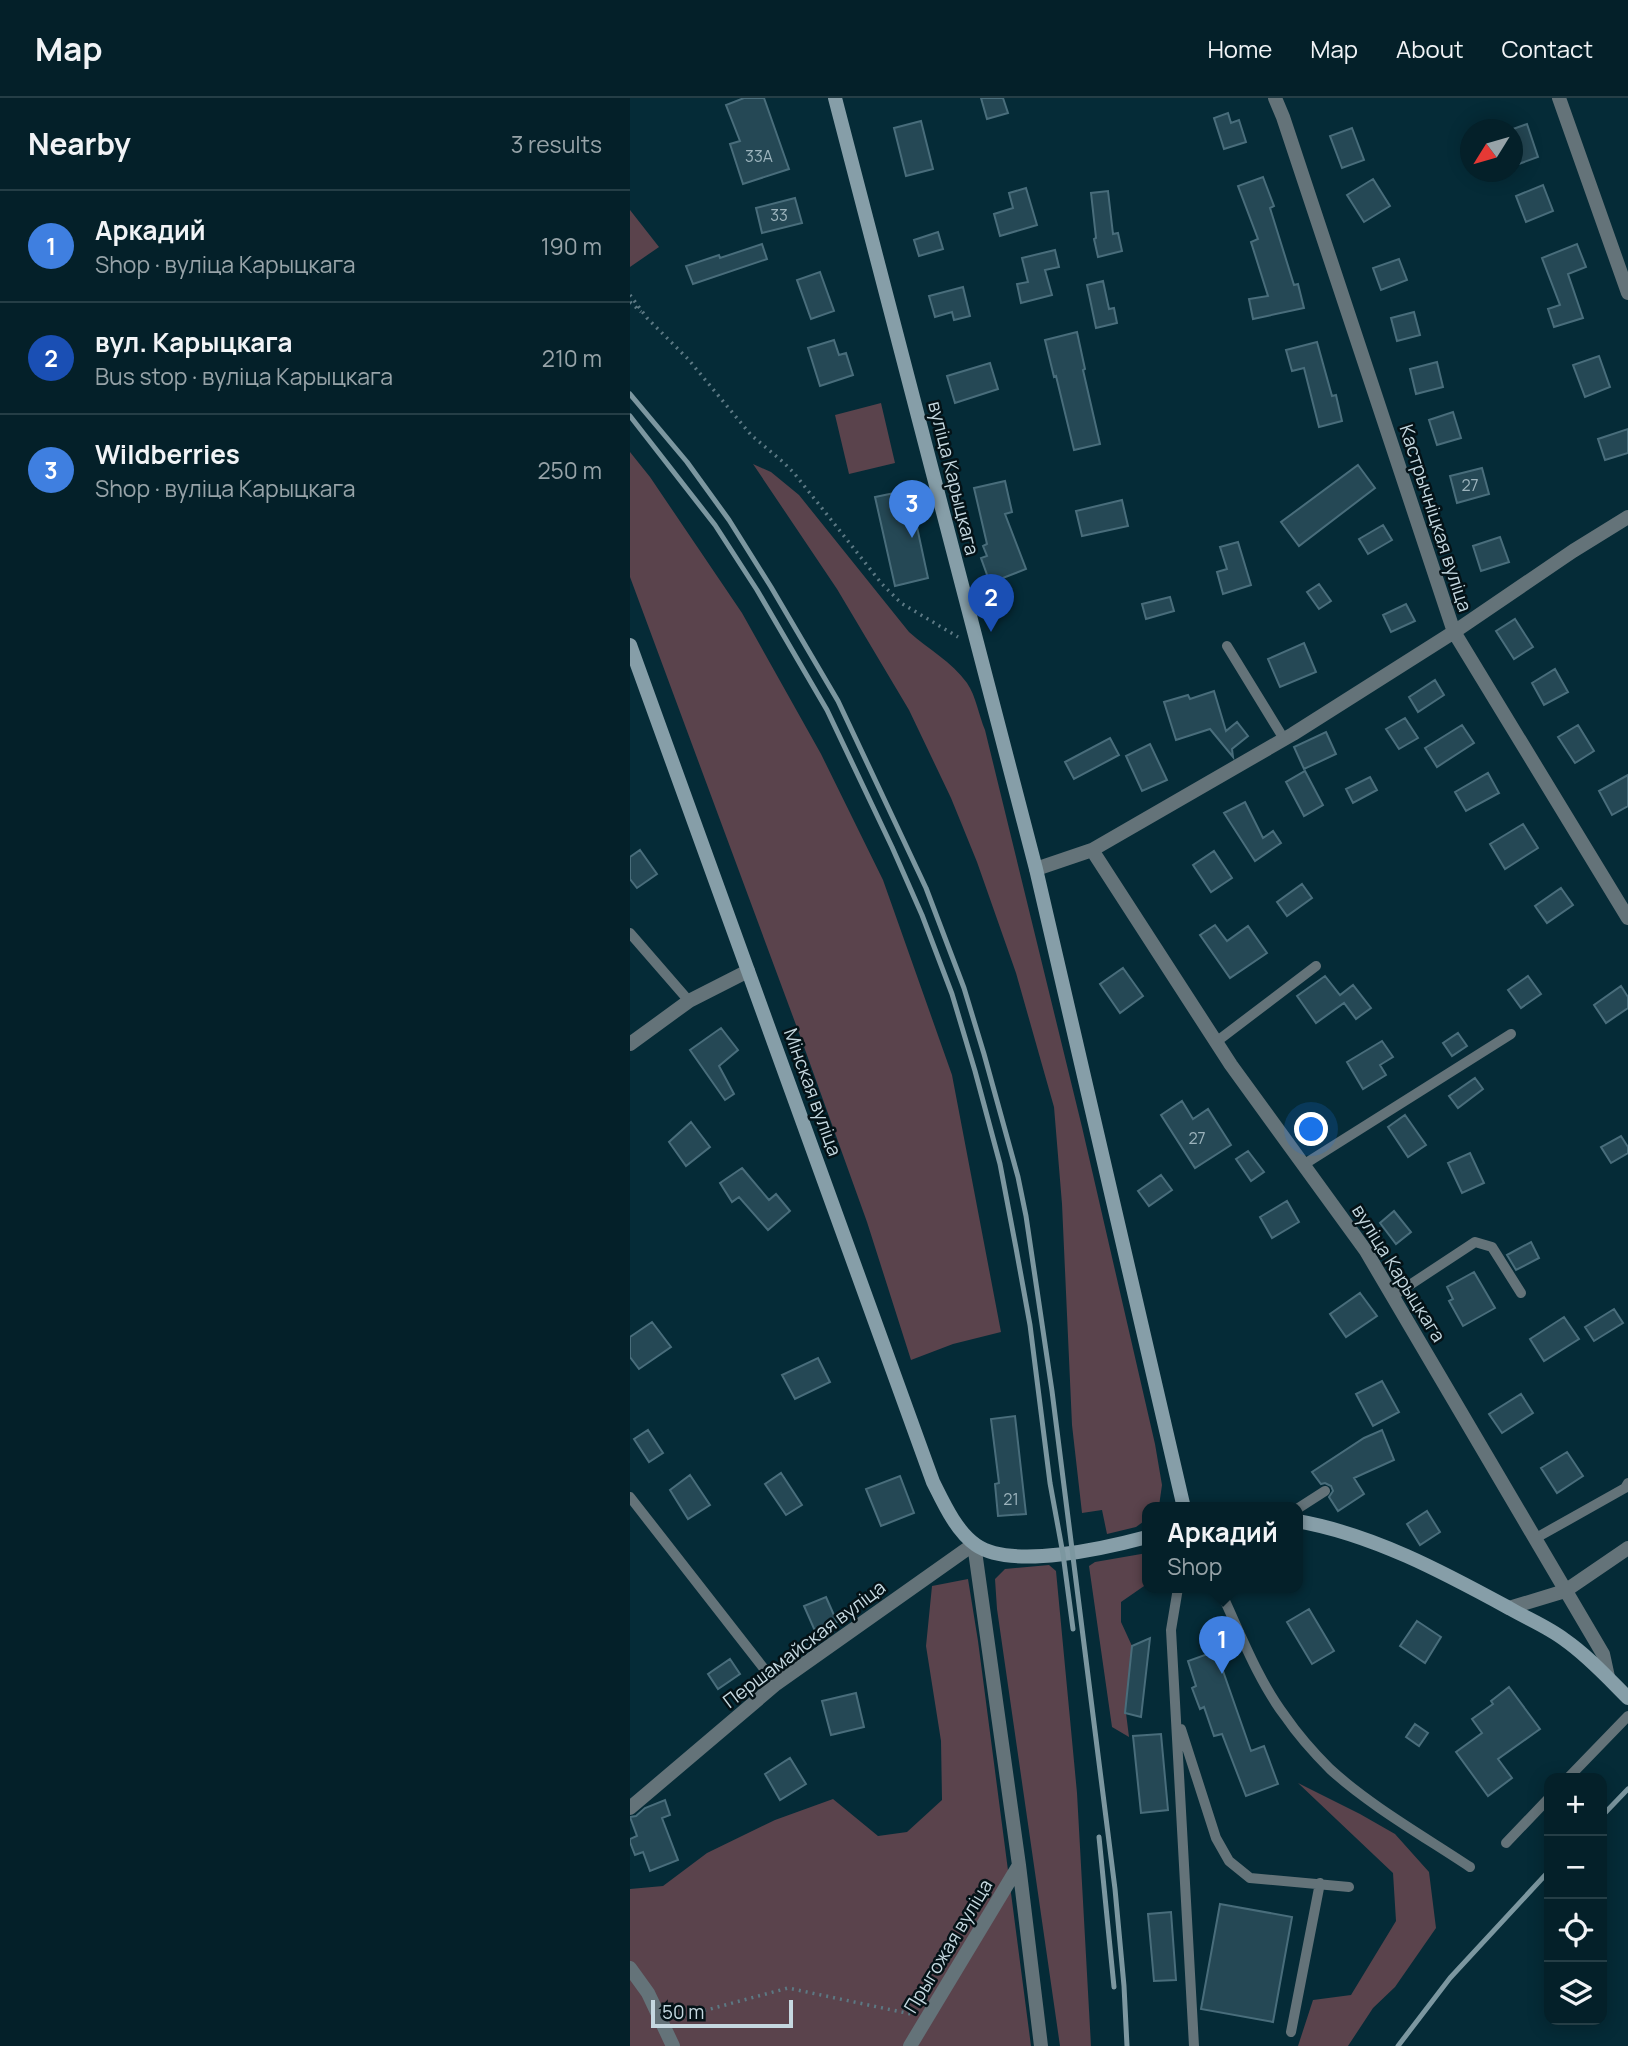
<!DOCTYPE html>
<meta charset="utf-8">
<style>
body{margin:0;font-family:Manrope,sans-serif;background:#122d35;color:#f1f3f6}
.controls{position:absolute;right:21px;bottom:21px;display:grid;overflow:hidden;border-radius:14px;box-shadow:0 4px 18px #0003}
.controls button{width:63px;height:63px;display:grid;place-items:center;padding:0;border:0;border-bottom:2px solid #253e46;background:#042029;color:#f1f3f6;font:35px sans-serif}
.compass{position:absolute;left:830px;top:21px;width:63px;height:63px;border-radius:50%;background:#042029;box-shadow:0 4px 18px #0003;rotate:233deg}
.scale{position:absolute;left:21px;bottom:18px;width:142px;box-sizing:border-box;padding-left:7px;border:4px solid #c5d8e0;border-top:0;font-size:19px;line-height:24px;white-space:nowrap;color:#c5d8e0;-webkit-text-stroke:5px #041217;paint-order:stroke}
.you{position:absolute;left:682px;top:1032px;width:24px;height:24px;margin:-18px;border:5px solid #fff;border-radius:50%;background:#1a73e8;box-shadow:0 0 0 10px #1a73e833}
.badge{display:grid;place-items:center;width:46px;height:46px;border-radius:50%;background:#d93025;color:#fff;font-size:23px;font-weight:700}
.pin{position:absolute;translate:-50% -58px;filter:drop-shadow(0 2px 4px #0008)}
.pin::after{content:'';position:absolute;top:37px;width:24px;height:21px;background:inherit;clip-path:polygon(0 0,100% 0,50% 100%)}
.popup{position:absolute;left:512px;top:1404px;width:161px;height:91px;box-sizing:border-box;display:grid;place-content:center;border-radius:14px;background:#042029;filter:drop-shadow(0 2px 5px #0005);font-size:23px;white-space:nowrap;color:#97a3a8}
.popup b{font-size:26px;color:#f1f3f6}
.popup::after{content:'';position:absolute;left:50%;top:100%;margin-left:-14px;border:14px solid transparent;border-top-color:#042029}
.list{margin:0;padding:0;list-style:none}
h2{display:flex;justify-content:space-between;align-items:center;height:91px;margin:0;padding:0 28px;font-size:30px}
h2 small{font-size:23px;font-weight:400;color:#97a3a8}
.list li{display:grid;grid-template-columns:46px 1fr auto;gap:21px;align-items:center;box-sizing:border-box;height:112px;padding:0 28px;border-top:2px solid #253e46}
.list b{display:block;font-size:26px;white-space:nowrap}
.list p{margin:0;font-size:23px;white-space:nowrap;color:#97a3a8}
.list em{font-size:23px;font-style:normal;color:#97a3a8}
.icon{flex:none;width:38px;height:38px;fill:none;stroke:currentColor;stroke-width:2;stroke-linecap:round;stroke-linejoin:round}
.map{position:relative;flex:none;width:998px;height:1948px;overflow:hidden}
header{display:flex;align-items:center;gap:42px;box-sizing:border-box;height:98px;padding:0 35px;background:#042029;border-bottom:2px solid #253e46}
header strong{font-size:33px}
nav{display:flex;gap:38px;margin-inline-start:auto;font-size:24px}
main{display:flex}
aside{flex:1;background:#042029}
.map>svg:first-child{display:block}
.green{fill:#5a434c}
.building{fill:#254855;stroke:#496d7b;stroke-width:2}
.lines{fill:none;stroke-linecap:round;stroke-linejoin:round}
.path{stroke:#5c7984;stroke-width:3.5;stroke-dasharray:2 5;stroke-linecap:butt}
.lane{stroke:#647379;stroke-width:10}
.street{stroke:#647379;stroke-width:14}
.secondary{stroke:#869ea8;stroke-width:14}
.rail{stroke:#7c97a0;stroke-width:5}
.labels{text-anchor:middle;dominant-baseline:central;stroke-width:5;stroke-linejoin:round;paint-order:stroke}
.number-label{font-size:16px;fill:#9db4bd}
.street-label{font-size:19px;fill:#c5d8e0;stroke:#041217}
</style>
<header>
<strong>Map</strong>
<nav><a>Home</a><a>Map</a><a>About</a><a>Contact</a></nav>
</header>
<main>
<aside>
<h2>Nearby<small>3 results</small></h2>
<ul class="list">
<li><span class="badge" style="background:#3f7fe0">1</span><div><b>Аркадий</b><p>Shop · вуліца Карыцкага</p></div><em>190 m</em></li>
<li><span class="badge" style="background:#1a4fb4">2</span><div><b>вул. Карыцкага</b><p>Bus stop · вуліца Карыцкага</p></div><em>210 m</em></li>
<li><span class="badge" style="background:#3f7fe0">3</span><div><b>Wildberries</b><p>Shop · вуліца Карыцкага</p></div><em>250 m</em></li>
</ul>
</aside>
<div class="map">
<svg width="998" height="1948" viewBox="0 0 998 1948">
<rect width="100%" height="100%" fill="#052b37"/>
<!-- green -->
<path class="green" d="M0 112 29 149 0 169Z
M251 305 265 365 219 376 205 317Z
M0 354 20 379 112 515 191 656 253 782 322 977 371 1234 323 1246 281 1262 237 1124 169 935 0 479Z
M123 366 141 374 169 397 279 534C298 551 322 564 337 585 346 598 349 618 355 632L452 1029 525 1346 532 1387 529 1408 528 1410H517V1421L506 1429 477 1436 472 1412 452 1415 442 1327 432 1106 424 1009 386 875 347 764 321 700 279 612 207 491Z
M517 1455V1486L491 1504V1524L502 1548 496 1615 499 1639 482 1629 459 1468 465 1464Z
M419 1467 426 1473 447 1695 461 1948H430L367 1511 365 1481 375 1471Z
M338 1481 348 1543 401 1948H0V1791L33 1788 77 1755 145 1722 203 1701 248 1738 277 1734 312 1702 311 1643 296 1548 302 1488Z
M668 1685 730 1716 765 1736 799 1774 806 1830 765 1889 743 1910 718 1948H668L683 1902 721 1897 766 1823 763 1775Z"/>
<!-- building -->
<path class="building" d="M114 0H134L159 71 113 86 100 46 110 43 96 7Z
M351 0H373L378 15 357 21Z
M598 15 601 25 609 22 616 44 594 51 584 20Z
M291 23 303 71 276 78 264 30Z
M897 26 908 59 883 68V31Z
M722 30 734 62 712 70 700 38Z
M633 79 644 108 640 110 664 187 668 186 674 210 623 221 619 201 638 198 621 144 628 141 608 88Z
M743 81 760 108 734 124 717 97Z
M913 87 923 113 896 124 886 98Z
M396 90 407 127 370 138 364 116 383 110 379 95Z
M478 93 483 136 488 135 492 153 468 159 464 141 466 140 461 95Z
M165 100 172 125 132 135 126 110Z
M308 134 313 151 289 158 284 142Z
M132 146 137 161 63 186 56 168 89 157 90 160Z
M947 146 956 169 938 176 953 220 924 229 918 211 930 207 912 160Z
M425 152 429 169 415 172 422 197 391 205 387 186 398 184 392 160Z
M769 161 777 182 751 192 743 170Z
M190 174 204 213 181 221 167 182Z
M473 183 479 211 484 210 487 225 466 230 457 187Z
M333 189 340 218 324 222 322 214 305 219 299 198Z
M784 214 790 237 767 243 761 220Z
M447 234 455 271 453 272 470 346 444 352 426 278 424 279 415 242Z
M204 242 209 257 216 255 223 277 190 288 178 250Z
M687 244 702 298 706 297 712 323 689 329 674 270 662 273 656 252Z
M969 258 980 289 955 299 943 267Z
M807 264 813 289 786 296 780 271Z
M360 265 368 291 325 305 317 278Z
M823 314 831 340 807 347 799 322Z
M998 331V355L975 362 968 341Z
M728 367 745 390 669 448 651 424Z
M852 370 859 396 827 405 820 378Z
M375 383 382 414 375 416 396 471 360 485 351 460 357 458 353 448 357 446 344 390Z
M279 392 298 480 265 488 245 399Z
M492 402 498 428 452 438 446 413Z
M753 427 762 442 738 456 729 441Z
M870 439 879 464 851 473 843 448Z
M608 444 621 487 593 496 587 474 597 471 590 449Z
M689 486 701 503 689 511 677 494Z
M540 499 544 513 516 521 512 506Z
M776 506 785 523 761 534 753 517Z
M885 521 903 549 884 561 866 533Z
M674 545 686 574 650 589 638 561Z
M925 571 938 594 914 607 902 585Z
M805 582 814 597 788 614 779 599Z
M584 593 596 633 607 624 618 638 602 651 603 659 580 631 546 642 534 604 558 597 560 601Z
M775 620 788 640 769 651 756 631Z
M832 627 844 645 807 669 795 650Z
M948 627 964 653 945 665 928 639Z
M696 634 706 656 674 671 664 649Z
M480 640 489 657 444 681 435 664Z
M520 646 537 682 512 693 496 658Z
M675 673 693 707 674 718 656 684Z
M858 675 869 695 836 713 825 694Z
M998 677V708L982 717 969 693Z
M740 679 747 692 723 705 716 691Z
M615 704 633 740 643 733 651 745 625 763 594 715Z
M893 726 908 750 875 771 860 746Z
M10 752 27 776 7 790 0 781V759Z
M584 753 602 780 581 794 563 767Z
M672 786 682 800 657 818 647 804Z
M931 790 943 807 917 825 905 808Z
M585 827 597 843 618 828 637 855 600 880 570 837Z
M493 870 513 898 490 915 470 886Z
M695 878 710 897 723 887 741 910 726 921 714 905 686 925 667 898Z
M898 878 911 896 891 910 878 892Z
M991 888 998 899V910L976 925 964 907Z
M91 930 108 952 89 968 104 996 95 1002 60 952Z
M828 935 837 948 822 958 813 945Z
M752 943 763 959 750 967 756 977 733 991 717 964Z
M845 980 853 991 828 1010 819 998Z
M552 1003 563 1021 578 1011 601 1047 565 1070 531 1017Z
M775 1017 796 1047 778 1059 758 1029Z
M61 1024 80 1049 56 1068 39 1044Z
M991 1038 998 1049V1055L981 1065 971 1049Z
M618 1053 634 1074 621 1083 606 1061Z
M840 1055 854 1085 832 1095 818 1065Z
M112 1070 139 1102 146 1096 160 1113 138 1132 109 1099 102 1104 90 1085Z
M531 1077 542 1092 519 1108 508 1093Z
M657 1103 669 1124 642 1140 630 1119Z
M764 1113 781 1134 766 1146 750 1125Z
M901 1144 909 1160 886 1172 877 1157Z
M844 1174 865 1210 833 1228 819 1203 823 1201 817 1189Z
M730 1195 747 1218 716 1239 700 1216Z
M984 1211 993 1225 964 1243 955 1229Z
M934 1219 949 1241 914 1263 900 1241Z
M22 1224 41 1249 9 1271 0 1259V1239Z
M188 1260 200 1284 165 1301 152 1277Z
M752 1283 769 1314 743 1328 726 1296Z
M891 1296 903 1315 872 1335 859 1316Z
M385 1318 396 1416 368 1418 365 1386 369 1385 361 1321Z
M18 1332 33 1355 19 1364 4 1341Z
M752 1332 764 1362 724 1380 734 1396 708 1413 699 1399 703 1393 701 1388 695 1385 691 1386 682 1374 734 1340Z
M937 1354 953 1378 927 1395 911 1370Z
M151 1375 172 1407 156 1417 135 1386Z
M60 1377 80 1407 58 1421 40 1392Z
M270 1378 284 1415 251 1428 236 1391Z
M797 1413 810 1434 790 1447 777 1426Z
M196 1499 207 1524 185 1533 174 1508Z
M679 1511 704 1553 682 1566 657 1524Z
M787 1523 811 1539 795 1565 770 1548Z
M520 1540 511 1619 495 1615 502 1548Z
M586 1553 621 1653 634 1648 648 1686 616 1698 592 1636 584 1638 574 1609 570 1611 562 1590 566 1588 558 1563Z
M100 1561 110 1576 88 1591 78 1576Z
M879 1589 910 1631 868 1661 882 1680 858 1698 826 1654 852 1635 842 1621 863 1606 861 1603Z
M226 1595 234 1629 201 1637 192 1603Z
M785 1626 798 1635 789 1648 776 1639Z
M531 1636 538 1712 511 1715 503 1638Z
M160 1660 176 1686 150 1702 135 1676Z
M35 1702 40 1717 32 1720 48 1762 20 1773 13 1754 5 1757 0 1744V1741L7 1738 0 1719 6 1718 15 1710Z
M590 1806 662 1819 643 1924 571 1911Z
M541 1814 546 1882 524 1883 518 1816Z"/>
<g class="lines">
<!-- path -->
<path class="path" d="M0 197 17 220 58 261 121 337 153 364 164 375 252 486 271 505 328 539
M0 204 11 214
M47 1920 158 1890 281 1916"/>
<!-- lane -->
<path class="lane" d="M597 548 654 641
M0 835 59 903
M586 944 686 868
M673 1067 881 936
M763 1198 845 1144 862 1149 891 1195
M0 1399 146 1586
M667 1411 695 1393
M906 1440 995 1390 998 1385
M548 1490 541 1532 564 1948
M589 1490C609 1532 627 1581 655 1618 668 1637 684 1655 700 1671 739 1707 795 1739 840 1769
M551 1631 586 1740 599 1763 620 1780 719 1789
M938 1680 998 1618
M876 1745 919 1700
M661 1934 690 1785"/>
<!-- street -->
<path class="street" d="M645 0 653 19 824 534 998 820
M929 0 998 195
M462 752 663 636 824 534 943 453 998 419
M406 771 462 752 601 967 736 1153 973 1556 978 1579
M0 946 59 903 118 873
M879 1510 935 1493 998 1450
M0 1710 146 1586 344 1446 389 1767 411 1948
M0 1870 18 1895 43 1948
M280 1948 389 1767"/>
<!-- secondary -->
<path class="secondary" d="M205 0 406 771 554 1410
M0 547 303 1384C314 1406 326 1433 346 1447 382 1472 476 1450 517 1439
M667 1423C742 1436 813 1474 879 1510 898 1521 918 1529 935 1542 958 1558 978 1580 998 1600"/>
<!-- rail -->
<path class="rail" d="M0 296 57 364 99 422 141 489 208 603 296 790 334 890 354 956 388 1079 396 1118 422 1293 485 1791 494 1888 497 1948
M0 318 85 427 127 492 197 612 262 749 292 817 322 896 345 973 370 1066 386 1150 400 1227 420 1385 433 1456 443 1531
M972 1718 998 1691
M469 1739 484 1889
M768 1948 820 1880 919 1773"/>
</g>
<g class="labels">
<!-- number labels -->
<g class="number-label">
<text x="129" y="58">33А</text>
<text x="149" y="117">33</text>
<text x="840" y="387">27</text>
<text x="567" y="1040">27</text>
<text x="381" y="1401">21</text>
</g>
<!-- street labels -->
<g class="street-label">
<text transform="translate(324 380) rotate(76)">вуліца Карыцкага</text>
<text transform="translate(806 420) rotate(72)">Кастрычніцкая вуліца</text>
<text transform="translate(183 994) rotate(70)">Мінская вуліца</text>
<text transform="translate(769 1175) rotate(58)">вуліца Карыцкага</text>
<text transform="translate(174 1546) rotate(-37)">Першамайская вуліца</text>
<text transform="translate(318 1848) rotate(-59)">Прыгожая вуліца</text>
</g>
</g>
</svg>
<div class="controls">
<button>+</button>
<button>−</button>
<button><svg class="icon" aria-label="locate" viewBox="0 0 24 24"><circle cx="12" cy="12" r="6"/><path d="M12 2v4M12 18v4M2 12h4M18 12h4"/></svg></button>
<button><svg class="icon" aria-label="layers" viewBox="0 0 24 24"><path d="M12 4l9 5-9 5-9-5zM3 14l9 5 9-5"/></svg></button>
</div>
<svg class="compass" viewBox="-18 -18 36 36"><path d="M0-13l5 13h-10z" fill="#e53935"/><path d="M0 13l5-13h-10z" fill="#97a3a8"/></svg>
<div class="scale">50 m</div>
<div class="you"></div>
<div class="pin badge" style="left:592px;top:1576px;background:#3f7fe0">1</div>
<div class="popup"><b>Аркадий</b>Shop</div>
<div class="pin badge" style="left:361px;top:534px;background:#1a4fb4">2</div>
<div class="pin badge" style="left:282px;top:440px;background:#3f7fe0">3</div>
</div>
</main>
